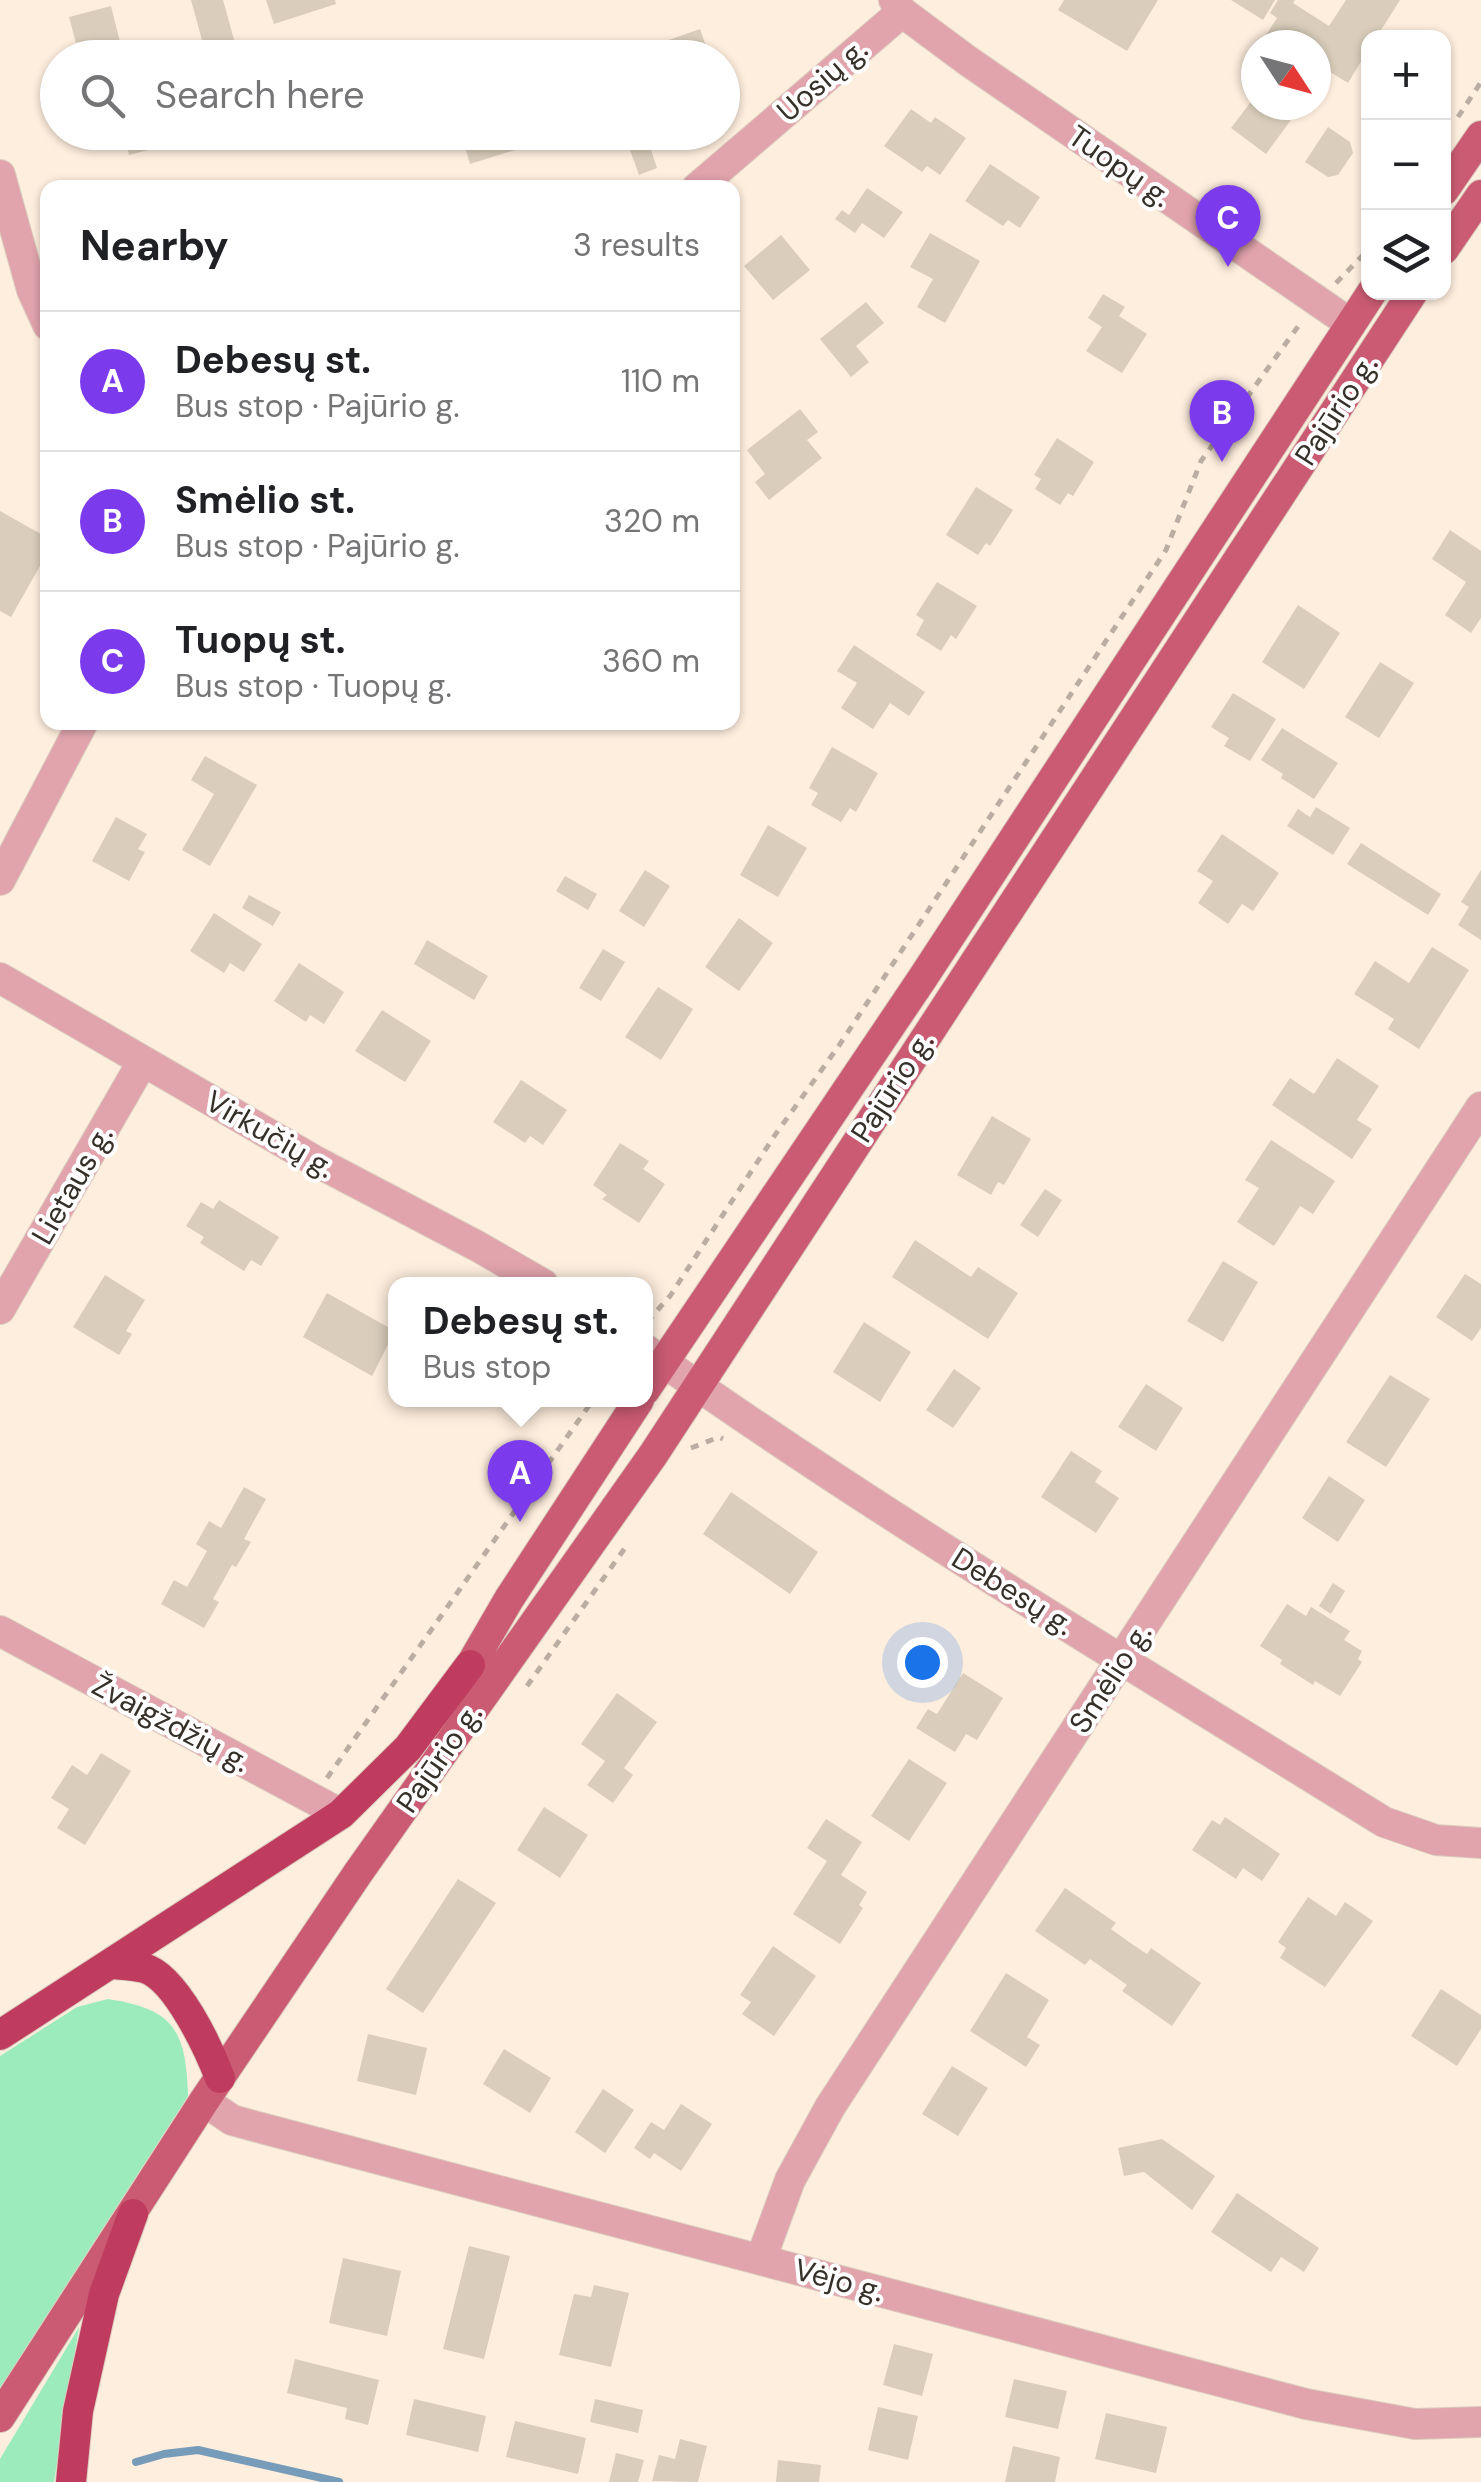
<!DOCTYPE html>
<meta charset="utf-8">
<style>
body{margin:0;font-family:"DM Sans",sans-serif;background:#f2f2f2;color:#202124}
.controls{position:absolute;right:30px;top:30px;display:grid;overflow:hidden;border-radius:20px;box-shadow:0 2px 8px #0004}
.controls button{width:90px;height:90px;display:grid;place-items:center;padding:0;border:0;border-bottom:2px solid #e0e0e0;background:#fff;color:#202124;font:50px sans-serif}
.compass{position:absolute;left:1241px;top:30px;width:90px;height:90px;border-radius:50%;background:#fff;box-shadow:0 2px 8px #0004;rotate:126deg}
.you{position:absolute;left:922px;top:1662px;width:35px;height:35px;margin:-25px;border:8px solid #fff;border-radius:50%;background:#1a73e8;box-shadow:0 0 0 15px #1a73e833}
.badge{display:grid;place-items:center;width:65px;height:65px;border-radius:50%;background:#7c3aed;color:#fff;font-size:32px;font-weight:700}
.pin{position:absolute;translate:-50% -82px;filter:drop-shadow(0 2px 5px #0008)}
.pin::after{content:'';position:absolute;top:52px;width:35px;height:30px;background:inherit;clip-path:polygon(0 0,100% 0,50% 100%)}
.popup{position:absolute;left:388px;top:1277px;width:265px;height:130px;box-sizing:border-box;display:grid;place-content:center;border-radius:20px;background:#fff;filter:drop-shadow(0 2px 8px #0005);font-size:32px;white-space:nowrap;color:#757577}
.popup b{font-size:38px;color:#202124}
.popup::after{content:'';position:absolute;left:50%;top:100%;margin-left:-20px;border:20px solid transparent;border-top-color:#fff}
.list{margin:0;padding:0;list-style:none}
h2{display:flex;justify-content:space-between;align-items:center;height:130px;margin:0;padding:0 40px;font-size:42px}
h2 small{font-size:32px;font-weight:400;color:#757577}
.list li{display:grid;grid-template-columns:65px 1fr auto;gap:30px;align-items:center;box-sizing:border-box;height:140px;padding:0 40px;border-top:2px solid #e0e0e0}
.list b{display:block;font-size:38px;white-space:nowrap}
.list p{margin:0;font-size:32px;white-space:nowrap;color:#757577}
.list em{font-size:32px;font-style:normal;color:#757577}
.icon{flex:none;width:55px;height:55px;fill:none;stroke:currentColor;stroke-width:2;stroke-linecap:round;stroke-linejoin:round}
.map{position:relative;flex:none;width:1481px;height:2482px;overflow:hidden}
.search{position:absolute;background:#fff;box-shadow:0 2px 8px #0004;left:40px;top:40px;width:700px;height:110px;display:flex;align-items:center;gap:25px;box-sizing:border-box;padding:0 35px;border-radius:55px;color:#757577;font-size:38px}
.panel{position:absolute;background:#fff;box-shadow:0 2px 8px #0004;left:40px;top:180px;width:700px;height:550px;border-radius:20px}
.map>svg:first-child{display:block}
.green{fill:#9bebbd}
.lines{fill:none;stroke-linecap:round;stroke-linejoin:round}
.stream{stroke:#769cba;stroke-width:8}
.building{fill:#dacdbb}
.minor-casing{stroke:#daccbe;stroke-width:32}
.major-casing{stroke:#daccbe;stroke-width:32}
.highway-casing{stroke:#daccbe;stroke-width:32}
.path{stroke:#baada1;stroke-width:5;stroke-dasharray:8 8;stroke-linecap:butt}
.minor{stroke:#e1a3ac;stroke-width:30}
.major{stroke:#ca5b73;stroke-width:30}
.highway{stroke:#bf3c5e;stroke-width:30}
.labels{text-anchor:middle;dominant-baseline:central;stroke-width:8;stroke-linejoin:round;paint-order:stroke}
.street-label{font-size:30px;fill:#36302a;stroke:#fefefe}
</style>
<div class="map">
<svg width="1481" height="2482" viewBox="0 0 1481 2482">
<rect width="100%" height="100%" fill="#feeede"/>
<!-- green -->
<path class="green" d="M108 1999C174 2009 186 2030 188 2096L0 2388V2056L77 2007Z
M79 2327 54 2482H0V2459Z"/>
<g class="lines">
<!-- stream -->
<path class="stream" d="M136 2462 164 2454 198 2450 339 2482"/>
</g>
<!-- building -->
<path class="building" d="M191 0H223L235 43 205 51Z
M266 0H335L336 4 274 24Z
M1064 0H1158L1127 51 1058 10Z
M1231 0H1275L1263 20Z
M1278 0H1295L1293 3 1329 26 1346 0H1400L1376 38H1368V50L1348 83 1322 67 1319 72 1316 71V45H1275L1264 38 1277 18 1270 13Z
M111 6 123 54 80 58 69 17Z
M700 29 710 58H649L646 48Z
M334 42 339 58H283V56Z
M1256 95V105H1302L1266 154 1231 128Z
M911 109 931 123 935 117 966 138 940 175 927 166 922 172 884 146Z
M1328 127 1350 142 1353 153 1338 175 1328 177 1305 162Z
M124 132H170L172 144 129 155Z
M476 132H548L550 139 470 164 462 137Z
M649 144 657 168 639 175 630 150Z
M990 164 1040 197 1020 228 1008 220 1003 226 965 201Z
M867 188 903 212 884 238 862 223 855 233 835 219 842 210 849 215Z
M930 233 980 261 945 323 917 307 933 279 910 267Z
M781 235 810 270 773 300 744 266Z
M1103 294 1125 307 1119 316 1147 334 1122 373 1086 351 1102 327 1088 318Z
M866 302 884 323 856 346 869 362 851 377 820 339Z
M800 409 818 432 807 440 822 458 769 500 755 482 765 474 747 450Z
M1057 438 1094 462 1073 496 1068 493 1060 505 1035 489 1041 479 1034 475Z
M976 487 1013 510 990 546 986 543 978 555 946 535Z
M0 511 48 538V552L11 617 0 611Z
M1450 530 1481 551V618L1471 633 1445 615 1466 582 1432 559Z
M937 582 977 606 956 639 951 635 941 651 916 635 924 620 916 615Z
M1298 605 1340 633 1304 689 1262 662Z
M854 645 925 692 909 716 890 703 873 729 841 708 857 683 837 671Z
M1380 662 1414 683 1379 738 1345 717Z
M1233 693 1276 719 1250 761 1224 746 1229 738 1211 727Z
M1282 728 1338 763 1314 799 1281 778 1283 774 1261 760Z
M832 747 878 773 856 812 850 808 841 822 811 805 818 793 809 788Z
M205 756 257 785 210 866 182 850 214 794 191 780Z
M1316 807 1350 828 1333 855 1287 826 1298 809 1310 817Z
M116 817 147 834 138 849 145 852 129 881 92 861Z
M768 825 807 848 778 897 740 875Z
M1222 834 1279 873 1253 911 1242 904 1228 924 1198 903 1213 881 1197 871Z
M1361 843 1441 894 1428 915 1347 864Z
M645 870 670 886 644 927 619 911Z
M1481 870V940L1458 925 1469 907 1461 902Z
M565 876 597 894 588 910 556 891Z
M249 895 281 912 273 926 242 908Z
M214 913 262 944 244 972 230 963 224 973 190 951Z
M739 918 773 943 739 991 705 967Z
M427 940 488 976 474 1000 414 964Z
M1432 947 1469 970 1419 1049 1388 1029 1394 1019 1354 994 1375 961 1409 983Z
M603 949 625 962 601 1001 579 988Z
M299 963 344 992 324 1024 310 1015 306 1022 274 1001Z
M658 987 693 1009 661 1060 625 1037Z
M382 1010 431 1041 405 1082 355 1051Z
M1337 1058 1379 1086 1357 1120 1372 1129 1352 1159 1272 1105 1290 1078 1314 1094Z
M521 1080 567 1110 543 1145 530 1136 525 1143 493 1122Z
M992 1116 1031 1139 1004 1185 998 1182 991 1195 957 1175Z
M1271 1140 1335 1181 1313 1214 1300 1206 1274 1246 1237 1222 1259 1188 1245 1180Z
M620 1143 649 1161 643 1169 665 1184 639 1223 602 1199 607 1195 593 1185Z
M1045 1189 1062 1200 1038 1237 1020 1225Z
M219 1200 279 1237 261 1266 251 1260 244 1271 200 1243 204 1237 186 1226 201 1202 213 1209Z
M915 1240 971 1277 978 1267 1018 1293 988 1339 892 1277Z
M1223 1261 1258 1282 1223 1342 1187 1321Z
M1465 1274 1481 1284V1328L1472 1341 1436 1317Z
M105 1275 145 1300 126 1331 132 1334 119 1355 73 1327Z
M327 1293 395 1331 372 1376 303 1337Z
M864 1322 911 1352 880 1402 833 1372Z
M954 1369 981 1388 953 1428 926 1410Z
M1390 1375 1430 1399 1386 1467 1346 1442Z
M1146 1384 1183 1408 1156 1451 1118 1427Z
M1071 1451 1102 1471 1095 1482 1119 1498 1096 1533 1041 1497Z
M1329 1476 1365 1500 1338 1542 1302 1518Z
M244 1487 266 1499 244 1539 251 1542 236 1567 232 1565 213 1599 219 1602 204 1628 161 1604 174 1580 187 1587 207 1551 196 1544 209 1521 221 1528Z
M731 1492 818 1552 790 1594 703 1534Z
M1333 1583 1345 1591 1331 1614 1319 1606Z
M1287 1604 1306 1616 1311 1607 1350 1631 1344 1640 1362 1651 1358 1659 1362 1662 1340 1696 1315 1681 1313 1685 1280 1664 1282 1660 1260 1646Z
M963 1673 1003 1698 977 1740 966 1734 955 1752 916 1728 928 1709 937 1714Z
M617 1693 657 1722 624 1768 633 1775 613 1803 587 1785 605 1761 581 1744Z
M101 1753 131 1771 85 1845 57 1828 69 1809 51 1798 72 1765 87 1775Z
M909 1759 947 1783 909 1841 871 1816Z
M544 1807 588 1835 560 1878 517 1850Z
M1225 1817 1280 1854 1262 1881 1243 1868 1236 1879 1192 1850 1212 1820 1220 1825Z
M826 1819 862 1842 841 1875 867 1892 859 1905 863 1908 840 1944 793 1914 827 1861 807 1848Z
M458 1879 496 1903 423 2013 386 1989Z
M1065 1888 1116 1923 1111 1929 1129 1942 1147 1954 1151 1948 1201 1983 1172 2026 1122 1991 1127 1985 1090 1959 1085 1965 1035 1931Z
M1308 1897 1336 1916 1345 1902 1373 1921 1325 1987 1280 1958 1286 1948 1278 1942Z
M773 1946 816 1976 774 2036 742 2014 751 2002 740 1995Z
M1006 1973 1049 2000 1027 2037 1040 2045 1026 2067 970 2031Z
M1441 1989 1481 2015V2029L1457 2066 1411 2036Z
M368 2034 427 2048 416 2095 357 2081Z
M504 2049 551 2078 530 2113 483 2084Z
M952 2066 988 2088 958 2136 922 2114Z
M603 2089 634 2110 605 2153 575 2132Z
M681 2104 712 2124 681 2171 654 2153 650 2159 634 2148 651 2122 664 2130Z
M1162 2139 1215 2176 1192 2210 1144 2172 1124 2176 1118 2148Z
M1237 2193 1319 2248 1304 2272 1281 2257 1271 2272 1211 2232Z
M469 2246 510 2256 484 2359 443 2349Z
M343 2258 401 2271 387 2336 329 2323Z
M594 2285 629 2293 611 2367 559 2355 574 2294 591 2297Z
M894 2344 933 2354 922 2396 883 2385Z
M295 2359 379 2380 368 2425 345 2419 347 2408 287 2393Z
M1014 2379 1067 2391 1058 2429 1005 2417Z
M414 2399 486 2416 478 2452 406 2435Z
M595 2399 643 2410 638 2433 590 2422Z
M878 2407 918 2416 908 2460 868 2450Z
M1106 2413 1167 2427 1156 2473 1095 2459Z
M515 2421 586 2438 578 2474 506 2457Z
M680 2439 707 2446 698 2482 652 2481 659 2455 675 2459Z
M1013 2446 1060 2457 1055 2482H1005Z
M616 2453 644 2460 638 2482H609Z
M778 2460 821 2465 819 2482H776Z"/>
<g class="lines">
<!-- minor casing -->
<g class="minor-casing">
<path id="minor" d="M894 0 902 12 968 61 1351 324
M0 175 32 290 48 325
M697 188 902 12
M0 880 83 722
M0 978 317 1162 477 1246 543 1284
M0 1309 143 1061
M645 1349C884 1518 1136 1668 1384 1822L1436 1840 1481 1843
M0 1631 341 1814
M204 2101 232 2120 265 2129 1306 2404 1415 2424 1481 2422
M761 2259 790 2180 830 2107 1481 1107"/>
</g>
<!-- major casing -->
<g class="major-casing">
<path id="major" d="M1444 190 1481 136
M1444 249 1481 195
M645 1390 922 979 1372 292
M459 1685 509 1599 639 1400
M0 2417 204 2101 358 1873 653 1455 1413 292"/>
</g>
<!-- highway casing -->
<g class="highway-casing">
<path id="highway" d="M112 1964C122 1965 134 1965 144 1968 176 1977 209 2049 220 2078
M0 2035 341 1814 408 1748 470 1665
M71 2482 78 2411 104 2294 133 2214"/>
</g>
<!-- path -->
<path class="path" d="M1458 117 1481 82
M1336 283 1368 250
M647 1322 670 1296 775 1135 838 1047 1166 550 1201 461 1302 321
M691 1448 719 1437 723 1439
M527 1686 625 1548
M327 1778 593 1400"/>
<!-- minor -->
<use href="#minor" class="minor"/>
<!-- major -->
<use href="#major" class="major"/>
<!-- highway -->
<use href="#highway" class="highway"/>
</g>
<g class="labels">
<!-- street labels -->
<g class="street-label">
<text transform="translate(822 80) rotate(-41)">Uosių g.</text>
<text transform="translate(1120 166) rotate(35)">Tuopų g.</text>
<text transform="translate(1336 410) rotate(-57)">Pajūrio g.</text>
<text transform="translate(892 1087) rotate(-57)">Pajūrio g.</text>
<text transform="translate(270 1134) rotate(30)">Virkučių g.</text>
<text transform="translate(72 1185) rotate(-60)">Lietaus g.</text>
<text transform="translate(1013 1591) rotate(32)">Debesų g.</text>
<text transform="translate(1110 1678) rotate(-57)">Smėlio g.</text>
<text transform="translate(171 1723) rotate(28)">Žvaigždžių g.</text>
<text transform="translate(439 1758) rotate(-55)">Pajūrio g.</text>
<text transform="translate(839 2280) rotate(15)">Vėjo g.</text>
</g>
</g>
</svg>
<div class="controls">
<button>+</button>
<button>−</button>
<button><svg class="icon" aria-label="layers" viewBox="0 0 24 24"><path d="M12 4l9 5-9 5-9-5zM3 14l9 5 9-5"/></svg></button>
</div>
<svg class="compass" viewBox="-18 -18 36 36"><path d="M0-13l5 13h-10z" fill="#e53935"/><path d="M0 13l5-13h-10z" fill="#757577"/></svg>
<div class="you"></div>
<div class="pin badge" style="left:520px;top:1522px">A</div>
<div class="popup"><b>Debesų st.</b>Bus stop</div>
<div class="pin badge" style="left:1222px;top:462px">B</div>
<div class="pin badge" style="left:1228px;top:267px">C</div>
<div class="search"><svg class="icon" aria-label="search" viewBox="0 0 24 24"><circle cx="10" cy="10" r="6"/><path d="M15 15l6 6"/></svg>Search here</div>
<section class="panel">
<h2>Nearby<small>3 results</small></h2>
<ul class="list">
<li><span class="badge">A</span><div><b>Debesų st.</b><p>Bus stop · Pajūrio g.</p></div><em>110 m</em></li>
<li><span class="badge">B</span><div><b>Smėlio st.</b><p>Bus stop · Pajūrio g.</p></div><em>320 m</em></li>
<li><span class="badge">C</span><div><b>Tuopų st.</b><p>Bus stop · Tuopų g.</p></div><em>360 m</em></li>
</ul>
</section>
</div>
